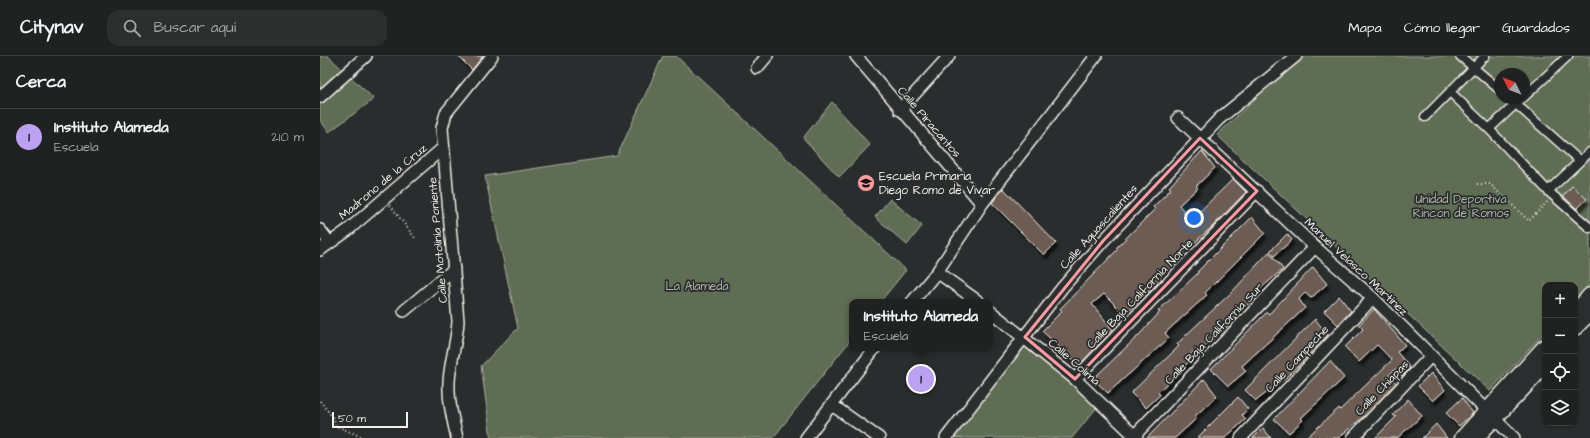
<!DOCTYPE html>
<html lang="es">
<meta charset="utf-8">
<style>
body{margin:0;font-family:"Architects Daughter",sans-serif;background:#2d2f2f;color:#f1f3f6}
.controls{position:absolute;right:12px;bottom:12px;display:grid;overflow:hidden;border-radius:8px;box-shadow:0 1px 3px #0004}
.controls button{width:36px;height:36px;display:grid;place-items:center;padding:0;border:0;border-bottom:1px solid #3d3f40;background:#202222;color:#f1f3f6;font:20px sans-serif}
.compass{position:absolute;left:1174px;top:12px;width:36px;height:36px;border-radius:50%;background:#202222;box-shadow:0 1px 3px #0004;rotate:312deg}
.scale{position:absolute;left:12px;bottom:10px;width:76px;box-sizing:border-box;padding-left:4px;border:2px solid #f4f1e8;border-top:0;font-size:11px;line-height:14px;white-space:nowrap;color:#f4f1e8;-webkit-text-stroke:3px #2a2d2e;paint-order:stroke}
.you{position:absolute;left:874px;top:162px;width:14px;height:14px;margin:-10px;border:3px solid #fff;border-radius:50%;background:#1a73e8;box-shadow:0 0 0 6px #1a73e833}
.badge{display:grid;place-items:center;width:26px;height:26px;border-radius:50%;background:#bca0f2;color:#111;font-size:13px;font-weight:700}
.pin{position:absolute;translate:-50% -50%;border:2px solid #fff;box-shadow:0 1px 4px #0006}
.popup{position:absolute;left:529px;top:243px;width:144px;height:52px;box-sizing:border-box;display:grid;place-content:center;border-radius:8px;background:#202222;filter:drop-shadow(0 1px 3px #0005);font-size:13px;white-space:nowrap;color:#a2a4a5}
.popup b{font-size:15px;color:#f1f3f6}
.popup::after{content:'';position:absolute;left:50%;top:100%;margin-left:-8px;border:8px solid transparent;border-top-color:#202222}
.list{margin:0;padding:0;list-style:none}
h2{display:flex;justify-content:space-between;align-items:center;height:52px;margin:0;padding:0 16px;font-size:17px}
h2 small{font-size:13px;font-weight:400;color:#a2a4a5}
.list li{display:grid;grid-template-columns:26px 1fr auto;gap:12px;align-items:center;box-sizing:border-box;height:56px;padding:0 16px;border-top:1px solid #3d3f40}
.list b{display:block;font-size:15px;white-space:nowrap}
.list p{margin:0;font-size:13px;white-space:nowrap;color:#a2a4a5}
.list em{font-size:13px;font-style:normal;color:#a2a4a5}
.icon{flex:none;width:22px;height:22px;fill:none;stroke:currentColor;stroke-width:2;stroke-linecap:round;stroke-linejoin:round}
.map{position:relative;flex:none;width:1270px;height:382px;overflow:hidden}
header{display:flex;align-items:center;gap:24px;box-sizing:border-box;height:56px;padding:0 20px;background:#202222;border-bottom:1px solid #3d3f40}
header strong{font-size:19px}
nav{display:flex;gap:22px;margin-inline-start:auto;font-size:14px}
.search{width:280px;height:36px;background:#2d2f2f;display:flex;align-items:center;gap:10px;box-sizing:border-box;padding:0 14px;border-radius:12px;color:#a2a4a5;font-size:15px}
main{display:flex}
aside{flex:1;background:#202222}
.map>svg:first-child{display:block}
.green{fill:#5e6d55;stroke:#a9af9e;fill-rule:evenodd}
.building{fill:#6c5c53;stroke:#f4f1e8;filter:url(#shadow)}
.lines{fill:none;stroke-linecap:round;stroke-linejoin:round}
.pedestrian-casing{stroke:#f4f1e8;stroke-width:11}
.minor-casing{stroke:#f4f1e8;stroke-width:14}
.tertiary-casing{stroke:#f4f1e8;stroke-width:17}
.path{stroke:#f4f1e8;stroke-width:2;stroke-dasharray:1 3;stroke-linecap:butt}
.pedestrian{stroke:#2a2d2e;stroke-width:8}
.minor{stroke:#2a2d2e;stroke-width:11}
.tertiary{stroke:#2a2d2e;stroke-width:14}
.marked{fill:none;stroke:#ff9aa2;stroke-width:3;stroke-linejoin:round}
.labels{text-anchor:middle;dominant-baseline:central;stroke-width:3.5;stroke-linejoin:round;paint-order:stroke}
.street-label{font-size:12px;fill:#f4f1e8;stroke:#2a2d2e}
.poi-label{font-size:12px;fill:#f4f1e8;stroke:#2a2d2e;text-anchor:start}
.park-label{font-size:12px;fill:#b0b6a6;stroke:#2a2d2e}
</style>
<header>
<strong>Citynav</strong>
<div class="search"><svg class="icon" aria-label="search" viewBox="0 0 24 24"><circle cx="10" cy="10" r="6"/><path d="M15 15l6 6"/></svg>Buscar aquí</div>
<nav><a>Mapa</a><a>Cómo llegar</a><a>Guardados</a></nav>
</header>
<main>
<aside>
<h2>Cerca<small></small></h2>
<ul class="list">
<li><span class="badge">1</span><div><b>Instituto Alameda</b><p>Escuela</p></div><em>210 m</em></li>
</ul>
</aside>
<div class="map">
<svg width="1270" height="382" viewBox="0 0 1270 382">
<defs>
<filter id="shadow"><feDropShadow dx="2.5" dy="4.5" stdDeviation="1" flood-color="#0009"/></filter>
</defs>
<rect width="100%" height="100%" fill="#2a2d2e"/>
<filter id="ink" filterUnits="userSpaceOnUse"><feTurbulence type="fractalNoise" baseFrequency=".025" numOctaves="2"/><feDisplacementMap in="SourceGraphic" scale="8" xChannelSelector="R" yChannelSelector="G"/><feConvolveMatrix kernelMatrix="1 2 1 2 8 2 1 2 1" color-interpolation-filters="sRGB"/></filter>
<g filter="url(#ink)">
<!-- green -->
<path class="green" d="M0 0H8L54 43 9 76 0 64Z
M343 0H356L586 214 560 246H532V282L453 382H171L161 310 198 272 165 120 297 100Z
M980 0H1270V228L1255 244V229H1225V276L1170 335 897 79ZM1180 18H1204V42H1180Z
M512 46 550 89 519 121 483 82Z
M570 143 602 170 587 189 555 161Z
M705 281 778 350 752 382H626Z"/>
<!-- building -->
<path class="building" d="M138 0H163L152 14Z
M882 95 895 112 876 130 878 132 859 149 869 162 874 158 875 160 913 123 926 136 893 170 863 197 864 199 840 221 842 223 805 259 784 238 772 248 793 274 759 309 722 275 742 255 740 253 798 193 796 192 835 153 833 151 851 133 849 131Z
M1252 130 1267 143 1257 153 1243 140Z
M683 132 736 187 724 199 672 147Z
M932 161 945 177 885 237 887 239 845 277 849 282 788 337 773 323 819 279 840 256 838 255 878 217 877 216Z
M967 178 972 184 954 200 950 195Z
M949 196 963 213 939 234 941 237 919 256 921 258 919 260 876 299 873 296 867 302 870 305 838 336 840 339 826 352 811 337 859 290 857 288 865 280 912 236Z
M993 211 1007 228 991 242 985 237 979 243 985 252 922 310 926 315 908 330 891 313 947 256 949 258Z
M1019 240 1031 255 1018 269 1004 255Z
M1054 253 1085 289 1077 296 1090 312 1082 320 1075 313 1069 319 1076 327 1048 357 1018 382H986L1019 352 1020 354 1072 304 1057 289 1039 306 1025 291 1043 273 1039 269Z
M995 263 1008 279 968 320 936 345 925 334Z
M1010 305 1024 322 981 362 983 364 969 377 954 363Z
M1111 317 1125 334 1113 345 1098 330Z
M884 323 897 340 875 360 877 362 855 382H827Z
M918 341 928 353 922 359 926 363 905 382H877Z
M1142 342 1153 357 1139 370 1126 357Z
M1088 343 1102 360 1077 382H1055L1076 361 1073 359Z
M1116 368 1127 382H1102Z
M943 372 951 382H933Z"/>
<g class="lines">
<!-- pedestrian casing -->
<g class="pedestrian-casing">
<path id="pedestrian" d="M1140 0 1180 34
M1130 36 1169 73 1228 135
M1204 41 1248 0
M1189 42 1260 105 1270 96
M1105 61 1165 0
M1169 73 1200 44
M1260 105 1228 135 1270 172"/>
</g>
<!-- minor casing -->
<g class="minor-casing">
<path id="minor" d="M536 0 662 148
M437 12 447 0
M0 41 46 0
M580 54 629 0
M858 62 995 191 1053 242 1194 382
M0 174 10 187
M0 194 28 174 123 92
M617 216 659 246
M592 246 617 216 662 148 776 0
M84 255 134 213
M670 255 755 323 817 382
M755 323 937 135
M512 349 559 382
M137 382C133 364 128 345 129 326 130 305 137 286 138 265L122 72 126 57 172 0
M486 382 555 292
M626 382 742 232 783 185 899 63 976 0
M812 382 995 191
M921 382 1053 242
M1033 382 1111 300"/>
</g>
<!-- tertiary casing -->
<g class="tertiary-casing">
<path id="tertiary" d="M1255 256 1270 239
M1255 272 1270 257
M1142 382 1225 290
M1156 382 1225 310"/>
</g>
<!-- path -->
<path class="path" d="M1157 128H1170L1209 165 1228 145
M70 149 95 182
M0 345 14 363 16 370 45 382"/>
<!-- pedestrian -->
<use href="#pedestrian" class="pedestrian"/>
<!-- minor -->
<use href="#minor" class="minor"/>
<!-- tertiary -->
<use href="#tertiary" class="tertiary"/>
</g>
</g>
<!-- marked area -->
<path class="marked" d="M880 82 937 135 755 323 705 281 783 185Z"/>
<!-- icons -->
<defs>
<g id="school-disc" transform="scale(0.9)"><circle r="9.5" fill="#ff9aa2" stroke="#2a2d2e"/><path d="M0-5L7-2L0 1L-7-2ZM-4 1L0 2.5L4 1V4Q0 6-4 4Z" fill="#111"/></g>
</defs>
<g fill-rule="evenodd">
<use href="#school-disc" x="546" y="127"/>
</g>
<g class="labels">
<!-- street labels -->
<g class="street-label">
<text transform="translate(609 66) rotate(49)">Calle Piracantos</text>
<text transform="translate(63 126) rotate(-40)">Madrono de la Cruz</text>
<text transform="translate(779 171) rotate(-48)">Calle Aguascalientes</text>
<text transform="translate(118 184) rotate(-95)">Calle Motolinía Poniente</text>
<text transform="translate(1036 211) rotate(43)">Manuel Velasco Martínez</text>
<text transform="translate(820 238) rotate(-46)">Calle Baja California Norte</text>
<text transform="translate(894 278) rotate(-46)">Calle Baja California Sur</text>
<text transform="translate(977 303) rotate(-47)">Calle Campeche</text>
<text transform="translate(754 306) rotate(41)">Calle Colima</text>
<text transform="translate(1062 332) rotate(-46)">Calle Chiapas</text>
</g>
<!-- poi labels -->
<g class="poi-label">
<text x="559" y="120">Escuela Primaria<tspan x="559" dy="14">Diego Romo de Vivar</tspan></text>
</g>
<!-- park labels -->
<g class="park-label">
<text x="1141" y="143">Unidad Deportiva<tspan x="1141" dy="14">Rincon de Romos</tspan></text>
<text x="377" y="230">La Alameda</text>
</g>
</g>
</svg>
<div class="controls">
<button>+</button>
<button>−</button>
<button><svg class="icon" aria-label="locate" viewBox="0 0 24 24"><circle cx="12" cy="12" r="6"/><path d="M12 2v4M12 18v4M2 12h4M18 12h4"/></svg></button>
<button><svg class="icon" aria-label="layers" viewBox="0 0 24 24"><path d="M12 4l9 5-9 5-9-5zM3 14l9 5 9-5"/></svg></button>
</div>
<svg class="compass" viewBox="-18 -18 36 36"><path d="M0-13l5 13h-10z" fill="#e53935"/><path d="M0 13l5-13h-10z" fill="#a2a4a5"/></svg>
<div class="scale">50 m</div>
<div class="you"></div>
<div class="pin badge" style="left:601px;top:323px">1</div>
<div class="popup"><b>Instituto Alameda</b>Escuela</div>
</div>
</main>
